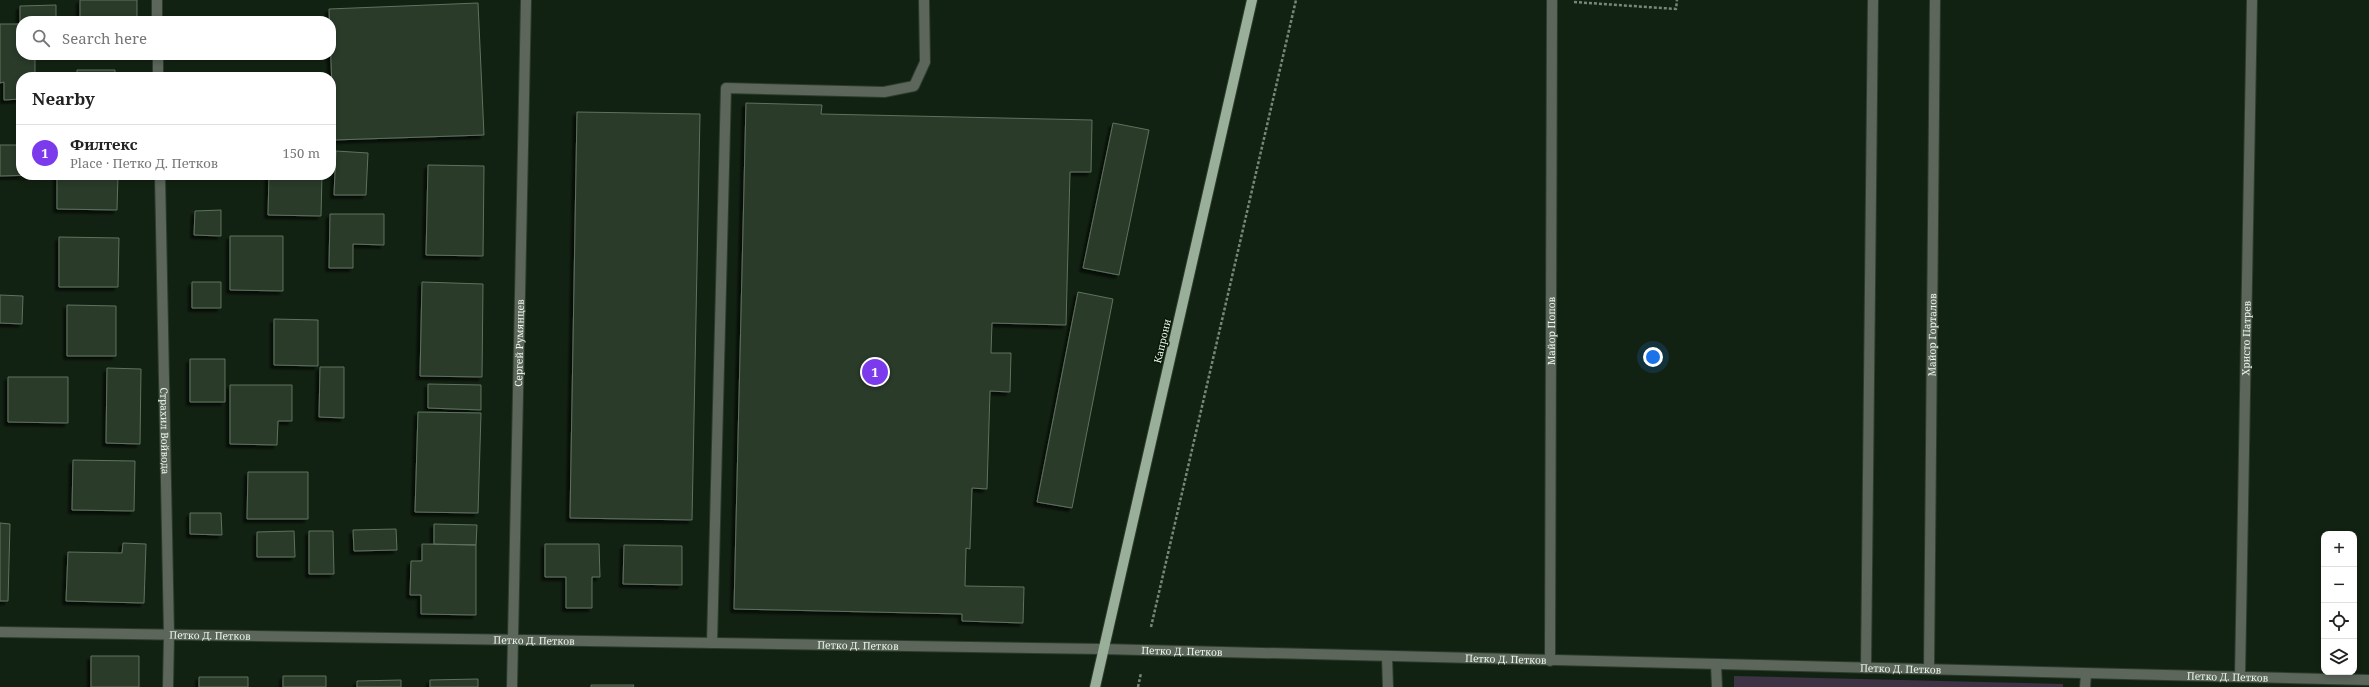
<!DOCTYPE html>
<meta charset="utf-8">
<style>
body{margin:0;font-family:"Noto Serif",serif;background:#f6f6f6;color:#222}
.controls{position:absolute;right:12px;bottom:12px;display:grid;overflow:hidden;border-radius:8px;box-shadow:0 2px 6px #0003}
.controls button{width:36px;height:36px;display:grid;place-items:center;padding:0;border:0;border-bottom:1px solid #e0e0e0;background:#fff;color:#222;font:20px sans-serif}
.you{position:absolute;left:1653px;top:357px;width:14px;height:14px;margin:-10px;border:3px solid #fff;border-radius:50%;background:#1a73e8;box-shadow:0 0 0 6px #1a73e833}
.badge{display:grid;place-items:center;width:26px;height:26px;border-radius:50%;background:#7c3aed;color:#fff;font-size:13px;font-weight:700}
.pin{position:absolute;translate:-50% -50%;border:2px solid #fff;box-shadow:0 1px 4px #0006}
.list{margin:0;padding:0;list-style:none}
h2{display:flex;justify-content:space-between;align-items:center;height:52px;margin:0;padding:0 16px;font-size:17px}
h2 small{font-size:13px;font-weight:400;color:#767676}
.list li{display:grid;grid-template-columns:26px 1fr auto;gap:12px;align-items:center;box-sizing:border-box;height:56px;padding:0 16px;border-top:1px solid #e0e0e0}
.list b{display:block;font-size:15px;white-space:nowrap}
.list p{margin:0;font-size:13px;white-space:nowrap;color:#767676}
.list em{font-size:13px;font-style:normal;color:#767676}
.icon{flex:none;width:22px;height:22px;fill:none;stroke:currentColor;stroke-width:2;stroke-linecap:round;stroke-linejoin:round}
.map{position:relative;flex:none;width:2369px;height:687px;overflow:hidden}
.search{position:absolute;background:#fff;box-shadow:0 2px 6px #0003;left:16px;top:16px;width:320px;height:44px;display:flex;align-items:center;gap:10px;box-sizing:border-box;padding:0 14px;border-radius:16px;color:#767676;font-size:15px}
.panel{position:absolute;background:#fff;box-shadow:0 2px 6px #0003;left:16px;top:72px;width:320px;height:108px;border-radius:16px}
.map>svg:first-child{display:block}
.green{fill:#3d3345}
.building{fill:#2a3b29;stroke:#5e725e;filter:url(#shadow)}
.lines{fill:none;stroke-linecap:round;stroke-linejoin:round}
.lane-casing{stroke:#2c3c2c;stroke-width:12}
.street-casing{stroke:#2c3c2c;stroke-width:12}
.primary-casing{stroke:#2c3c2c;stroke-width:12}
.path{stroke:#788678;stroke-width:2.5;stroke-dasharray:3 2;stroke-linecap:butt}
.lane{stroke:#5c665b;stroke-width:10}
.street{stroke:#5c665b;stroke-width:10}
.primary{stroke:#9aaf99;stroke-width:10}
.labels{text-anchor:middle;dominant-baseline:central;stroke-width:3;stroke-linejoin:round;paint-order:stroke}
.street-label{font-size:10px;fill:#ecf7ec;stroke:#091909}
</style>
<div class="map">
<svg width="2369" height="687" viewBox="0 0 2369 687">
<defs>
<filter id="shadow"><feDropShadow dx="-3.5" dy="3.5" stdDeviation="1" flood-color="#0009"/></filter>
</defs>
<rect width="100%" height="100%" fill="#122212"/>
<!-- green -->
<path class="green" d="M1734 676 2063 684V687H1734Z"/>
<!-- building -->
<path class="building" d="M80 0H137V21H80Z
M478 3 484 135 334 140 329 9Z
M56 5V21H21L20 24V6Z
M0 24H21V55H35V77H21V99L4 100V82L0 83Z
M77 70H115V77H77Z
M746 103 822 105 821 114 1092 120 1091 172H1070L1066 325 992 323 991 353H1011L1010 392 990 391 987 489 972 488 970 549 966 548 965 586 1024 587 1023 623 962 621V614L734 609Z
M577 112 700 114 692 520 570 518Z
M1113 123 1149 130 1119 275 1083 268Z
M0 145H21V175H38L0 176Z
M336 151 368 153 366 195H334Z
M428 165 484 166 483 256 426 255Z
M57 175H118L117 210 57 209Z
M269 175H322L321 216 268 215Z
M221 210V236L194 235 195 211Z
M330 214H384V245L353 244V268H329Z
M230 236H283V291L230 290Z
M59 237 119 238 118 287H59Z
M192 282H221V308H192Z
M422 282 483 284 482 377 420 376Z
M1078 292 1113 299 1072 508 1037 502Z
M0 295 23 296 22 324 0 323Z
M67 305 116 306V356H67Z
M274 319 318 320V366L274 365Z
M190 359H225V402H190Z
M320 367H344V418L319 417Z
M107 368 141 369 140 444 106 443Z
M8 377H68V423L8 422Z
M428 384 481 385V410L428 408Z
M230 385H292V421H278L277 445 230 444Z
M418 412 481 413 478 513 415 512Z
M73 460 135 461 134 511 72 510Z
M248 472H308V519H247Z
M190 513H221L222 535 190 534Z
M0 523 10 524 8 601H0Z
M434 524 477 525 476 545 434 544Z
M396 529 397 550 354 551 353 530Z
M294 531 295 557H257V532Z
M309 531H333L334 574H309Z
M123 543 146 544 144 603 66 601 68 552 122 553Z
M422 544 476 545V615L421 614V595H410L411 561H422Z
M545 544H599L600 577H592V608H566V577H545Z
M624 545 682 546V585L623 584Z
M91 656H139V687H91Z
M283 676H326V687H283Z
M199 677H248V687H199Z
M478 679V687H430V680Z
M401 680V687H357V681Z
M591 685H634L633 687H591Z"/>
<g class="lines">
<!-- lane casing -->
<g class="lane-casing">
<path id="lane" d="M712 643 726 88 884 92 914 86 925 62 924 0"/>
</g>
<!-- street casing -->
<g class="street-casing">
<g id="street">
<path d="M157 0V21"/>
<path d="M158 55V77"/>
<path id="s1" d="M160 175 169 635 168 687"/>
<path id="s2" d="M0 632 1103 649 2369 680"/>
<path d="M1387 657 1388 687"/>
<path id="s3" d="M1550 661 1552 0"/>
<path d="M1716 665 1717 687"/>
<path d="M1866 668 1873 0"/>
<path id="s4" d="M1929 669 1935 0"/>
<path id="s5" d="M2240 677 2252 0"/>
<path id="s6" d="M512 687 526 0"/>
<path d="M2085 687 2086 674"/>
</g>
</g>
<!-- primary casing -->
<g class="primary-casing">
<path id="primary" d="M1095 687 1252 0"/>
</g>
<!-- path -->
<path class="path" d="M1574 2 1676 9 1677 0
M1151 627 1296 0
M1138 687 1141 673"/>
<!-- lane -->
<use href="#lane" class="lane"/>
<!-- street -->
<use href="#street" class="street"/>
<!-- primary -->
<use href="#primary" class="primary"/>
</g>
<g class="labels">
<!-- street labels -->
<g class="street-label">
<text stroke="none"><textPath href="#s3" startOffset="330">Майор Попов</textPath></text>
<text stroke="none"><textPath href="#s4" startOffset="334">Майор Горталов</textPath></text>
<text stroke="none"><textPath href="#s5" startOffset="339">Христо Патрев</textPath></text>
<text transform="translate(1162 341) rotate(-77)">Капрони</text>
<text stroke="none"><textPath href="#s6" startOffset="344">Сергей Румянцев</textPath></text>
<text stroke="none"><textPath href="#s1" startOffset="256">Страхил Войвода</textPath></text>
<text stroke="none"><textPath href="#s2" startOffset="210">Петко Д. Петков</textPath></text>
<text stroke="none"><textPath href="#s2" startOffset="534">Петко Д. Петков</textPath></text>
<text stroke="none"><textPath href="#s2" startOffset="858">Петко Д. Петков</textPath></text>
<text stroke="none"><textPath href="#s2" startOffset="1182">Петко Д. Петков</textPath></text>
<text stroke="none"><textPath href="#s2" startOffset="1506">Петко Д. Петков</textPath></text>
<text stroke="none"><textPath href="#s2" startOffset="1901">Петко Д. Петков</textPath></text>
<text stroke="none"><textPath href="#s2" startOffset="2228">Петко Д. Петков</textPath></text>
</g>
</g>
</svg>
<div class="controls">
<button>+</button>
<button>−</button>
<button><svg class="icon" aria-label="locate" viewBox="0 0 24 24"><circle cx="12" cy="12" r="6"/><path d="M12 2v4M12 18v4M2 12h4M18 12h4"/></svg></button>
<button><svg class="icon" aria-label="layers" viewBox="0 0 24 24"><path d="M12 4l9 5-9 5-9-5zM3 14l9 5 9-5"/></svg></button>
</div>
<div class="you"></div>
<div class="pin badge" style="left:875px;top:372px">1</div>
<div class="search"><svg class="icon" aria-label="search" viewBox="0 0 24 24"><circle cx="10" cy="10" r="6"/><path d="M15 15l6 6"/></svg>Search here</div>
<section class="panel">
<h2>Nearby<small></small></h2>
<ul class="list">
<li><span class="badge">1</span><div><b>Филтекс</b><p>Place · Петко Д. Петков</p></div><em>150 m</em></li>
</ul>
</section>
</div>
